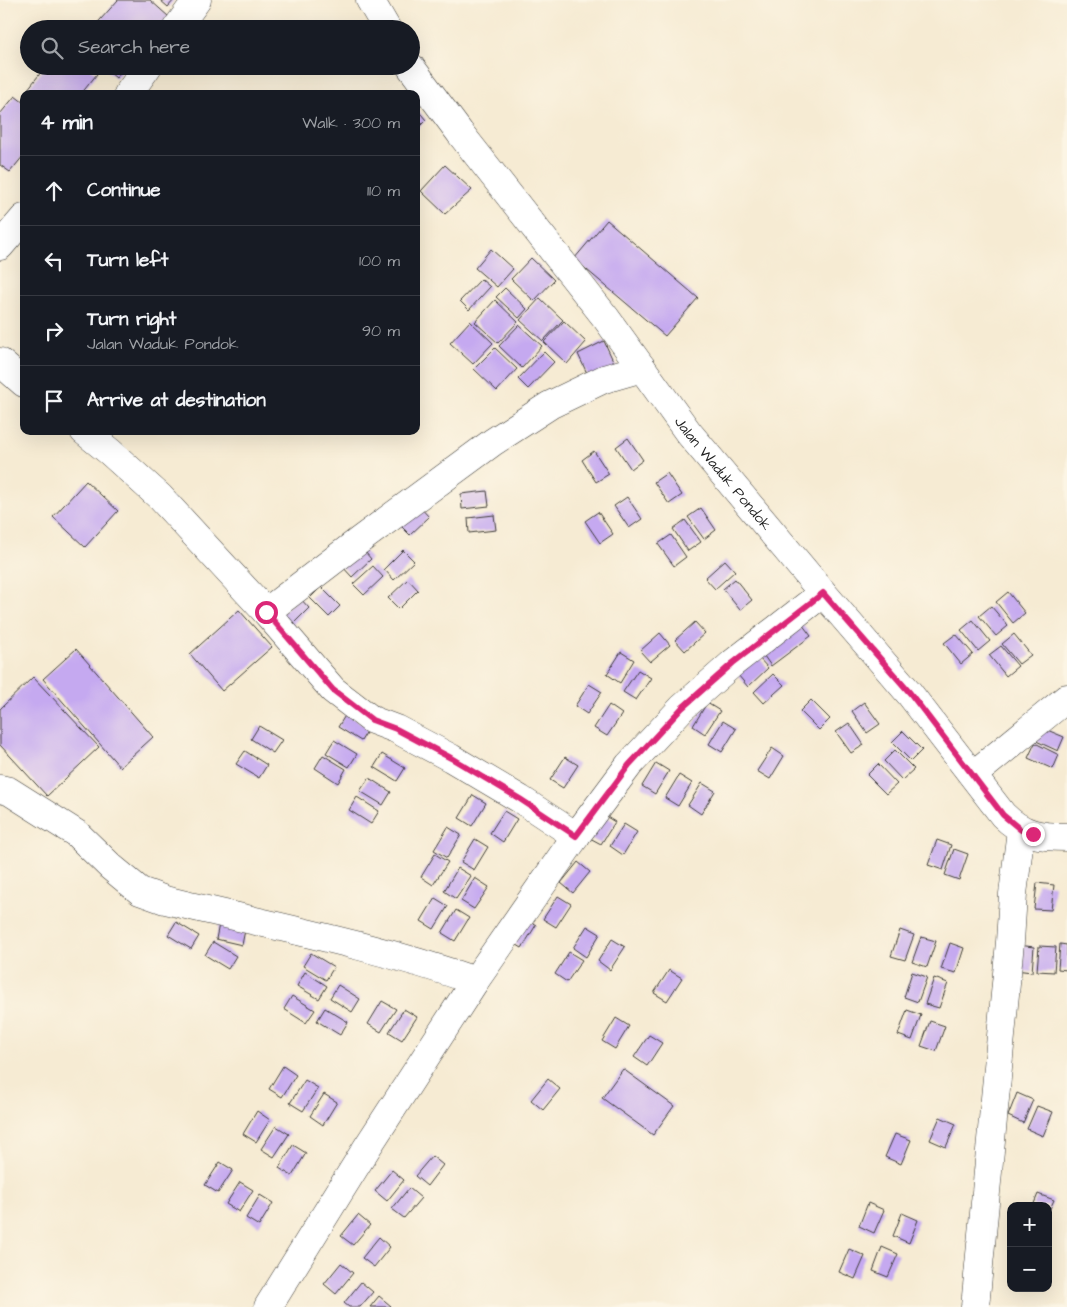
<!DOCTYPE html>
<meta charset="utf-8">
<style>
body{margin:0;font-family:"Architects Daughter",sans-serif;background:#242831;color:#f1f3f6}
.controls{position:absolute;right:15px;bottom:15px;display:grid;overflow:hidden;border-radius:10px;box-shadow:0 5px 20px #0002}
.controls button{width:45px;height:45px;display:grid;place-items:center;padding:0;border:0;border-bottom:1px solid #363941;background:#171b24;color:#f1f3f6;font:25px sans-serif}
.stop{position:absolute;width:15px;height:15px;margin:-11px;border:4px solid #db2777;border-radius:50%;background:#fff}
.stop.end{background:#db2777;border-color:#fff;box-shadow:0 1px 5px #0008}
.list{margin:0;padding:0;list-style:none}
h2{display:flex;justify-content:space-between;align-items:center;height:65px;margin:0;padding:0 20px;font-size:21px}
h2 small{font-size:16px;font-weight:400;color:#9ea1a6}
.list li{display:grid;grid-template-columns:32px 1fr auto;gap:15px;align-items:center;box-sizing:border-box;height:70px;padding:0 20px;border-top:1px solid #363941}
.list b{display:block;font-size:19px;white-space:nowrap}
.list p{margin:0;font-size:16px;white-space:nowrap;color:#9ea1a6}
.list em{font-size:16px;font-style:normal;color:#9ea1a6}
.icon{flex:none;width:28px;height:28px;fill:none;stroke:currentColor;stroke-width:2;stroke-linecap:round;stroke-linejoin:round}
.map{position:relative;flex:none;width:1067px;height:1307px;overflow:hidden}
.search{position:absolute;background:#171b24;box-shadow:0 5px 20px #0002;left:20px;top:20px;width:400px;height:55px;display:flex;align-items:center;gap:12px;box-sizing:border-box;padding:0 18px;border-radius:28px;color:#9ea1a6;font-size:19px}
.panel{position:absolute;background:#171b24;box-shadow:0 5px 20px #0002;left:20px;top:90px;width:400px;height:345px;border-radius:10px}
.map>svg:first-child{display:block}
.building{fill:#c5a9f0}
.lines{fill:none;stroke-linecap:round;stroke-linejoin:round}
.minor-casing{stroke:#3d3b37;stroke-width:29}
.minor{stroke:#fff;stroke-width:28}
.route{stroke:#db2777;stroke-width:6}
.labels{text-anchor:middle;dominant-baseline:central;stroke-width:5;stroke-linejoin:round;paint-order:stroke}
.street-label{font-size:15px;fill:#1c1c1c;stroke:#fcf5e5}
</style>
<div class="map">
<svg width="1067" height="1307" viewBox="0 0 1067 1307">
<rect width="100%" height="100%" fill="#fcf5e5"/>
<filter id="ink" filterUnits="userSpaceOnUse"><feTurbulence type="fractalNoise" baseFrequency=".02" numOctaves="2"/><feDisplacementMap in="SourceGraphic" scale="10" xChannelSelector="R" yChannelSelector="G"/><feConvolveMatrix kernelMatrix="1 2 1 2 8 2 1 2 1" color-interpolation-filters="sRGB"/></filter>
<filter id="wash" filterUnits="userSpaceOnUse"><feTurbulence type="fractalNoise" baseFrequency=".0096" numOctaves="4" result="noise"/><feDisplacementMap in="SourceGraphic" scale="20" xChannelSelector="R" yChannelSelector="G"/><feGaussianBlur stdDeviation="1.12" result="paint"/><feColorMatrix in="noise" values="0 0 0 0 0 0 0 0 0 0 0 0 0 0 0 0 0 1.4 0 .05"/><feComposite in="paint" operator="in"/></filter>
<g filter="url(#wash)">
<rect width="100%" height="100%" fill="#f6ebd3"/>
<g id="blocks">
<!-- building -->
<path class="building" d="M118 0H150L169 17 159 29H92Z
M160 0H174L168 7Z
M46 66H88L97 74 81 94H24Z
M102 66H126L116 78Z
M15 96 24 103V155L10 172 0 165V114Z
M416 108 426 120 416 130Z
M445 165 472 190 445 214 421 191Z
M607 220 698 298 665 336 574 259Z
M491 249 513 269 497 287 475 268Z
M531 258 554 280 534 301 511 279Z
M481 279 490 287 469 310 460 301Z
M505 288 527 309 519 318 496 297Z
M540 298 563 320 543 341 520 320Z
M495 300 518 322 498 343 475 322Z
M470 321 493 343 473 364 450 343Z
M564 321 586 342 567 364 544 342Z
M519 325 542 346 522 368 499 346Z
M604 341 617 369 591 382 578 354Z
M495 348 517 369 497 391 474 369Z
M544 352 554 362 528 389 518 379Z
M628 438 643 460 631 469 616 447Z
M594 451 609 474 596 482 582 460Z
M667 473 682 495 669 504 654 482Z
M86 481 118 511 85 547 53 517Z
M487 491 489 506 462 509 461 494Z
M627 497 642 519 629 528 614 506Z
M419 506 429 517 410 535 399 524Z
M701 508 716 530 704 539 688 517Z
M598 512 613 534 600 543 585 521Z
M494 515 496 530 469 533 468 518Z
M685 520 701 542 688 551 673 529Z
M671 535 686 557 674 566 658 544Z
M361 547 371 559 352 577 341 565Z
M403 550 414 561 394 580 384 569Z
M725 560 735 571 715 589 705 578Z
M373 566 383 577 364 595 353 584Z
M408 579 418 590 399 609 388 598Z
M735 579 752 600 740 610 723 589Z
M321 587 340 606 329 617 310 598Z
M1008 592 1025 613 1013 623 996 602Z
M299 597 309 608 290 627 279 615Z
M991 606 1008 626 996 636 979 616Z
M239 610 272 647 222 691 190 654Z
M799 620 811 636 771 666 759 649Z
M973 620 990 641 978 651 961 630Z
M695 622 705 633 685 651 675 640Z
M660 633 670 645 650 662 640 651Z
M956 634 973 654 961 664 944 643Z
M1014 634 1031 655 1019 664 1002 644Z
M1001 646 1018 666 1006 676 989 655Z
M76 649 153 737 120 767 43 679Z
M621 652 634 660 620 683 607 674Z
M758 657 768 668 748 687 738 675Z
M638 670 651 678 636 700 623 692Z
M773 674 784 685 764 703 754 692Z
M33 677 99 747 47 796 0 745V709Z
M589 684 602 692 587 714 575 706Z
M811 700 830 719 819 730 800 711Z
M864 702 880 724 867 733 852 711Z
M707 703 720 711 705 734 693 726Z
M609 705 622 714 607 736 594 728Z
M346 714 369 728 361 741 338 727Z
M723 721 736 729 722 752 709 744Z
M849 723 864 745 851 753 836 732Z
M259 726 282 740 273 753 251 739Z
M1040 727 1064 737 1058 751 1034 740Z
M903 731 922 750 911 761 892 742Z
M334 740 357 754 349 767 326 753Z
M1035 743 1059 755 1053 769 1028 758Z
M772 748 784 756 770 779 757 771Z
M895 750 914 769 902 780 884 761Z
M245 751 267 765 259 778 236 764Z
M382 754 405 768 397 781 374 767Z
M323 755 346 769 338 783 315 768Z
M565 757 578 765 563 788 550 780Z
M656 763 669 771 655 794 642 786Z
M878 764 897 784 886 794 867 775Z
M679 775 692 783 678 806 665 798Z
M369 778 391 792 383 805 360 791Z
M702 783 715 791 701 814 688 805Z
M473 795 486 803 472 826 459 818Z
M357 797 379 811 371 824 349 810Z
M504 811 517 819 503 842 490 833Z
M602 814 615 822 601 844 588 837Z
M624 824 637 832 623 855 610 846Z
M448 827 461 835 447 858 434 850Z
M475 839 488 847 474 870 461 862Z
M937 840 951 845 943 870 928 865Z
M954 849 968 854 959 880 945 875Z
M435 854 448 862 433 885 421 877Z
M578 862 590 872 573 893 561 883Z
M458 868 471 876 456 899 444 891Z
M475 878 489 887 474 909 461 901Z
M1037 883 1054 885 1051 910 1034 909Z
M558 896 571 904 556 927 543 919Z
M435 898 448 906 434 929 421 921Z
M456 910 469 918 455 941 442 933Z
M523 917 536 925 522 948 509 940Z
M176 922 199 936 191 949 168 935Z
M219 924 245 930 242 945 216 939Z
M587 926 600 934 586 957 573 948Z
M900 930 914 935 905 960 891 956Z
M921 937 936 941 927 967 912 962Z
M612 939 625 947 610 970 598 961Z
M213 942 236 956 228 969 205 955Z
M950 943 964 948 956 973 941 969Z
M1060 944 1067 945V970L1058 969Z
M1018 945 1034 947 1032 972 1015 970Z
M1039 946 1056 947 1054 972 1037 971Z
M569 952 582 960 567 982 555 974Z
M311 953 334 967 326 980 303 966Z
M669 970 682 978 667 1001 654 993Z
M305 972 327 986 319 999 297 986Z
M912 972 927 977 918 1002 904 997Z
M934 978 948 983 939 1008 925 1004Z
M338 985 360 999 352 1012 330 998Z
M292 996 315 1010 306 1023 284 1009Z
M382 1001 396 1009 381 1032 368 1024Z
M325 1008 348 1022 340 1035 317 1021Z
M404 1009 417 1017 402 1040 389 1032Z
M907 1010 921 1015 912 1040 898 1035Z
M616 1018 629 1026 615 1049 602 1041Z
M930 1021 945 1026 936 1051 921 1046Z
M649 1035 662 1043 647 1066 634 1057Z
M283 1066 296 1075 282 1097 269 1089Z
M623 1069 674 1106 653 1135 602 1098Z
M548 1079 560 1089 543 1110 531 1100Z
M305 1080 318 1088 303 1111 290 1103Z
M1017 1093 1033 1100 1023 1123 1008 1116Z
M324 1094 337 1102 323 1125 310 1116Z
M1037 1106 1053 1112 1043 1136 1027 1129Z
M257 1111 270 1120 256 1142 243 1134Z
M940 1117 956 1124 946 1147 930 1140Z
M276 1126 289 1134 274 1157 261 1149Z
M895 1134 911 1140 901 1164 885 1157Z
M293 1145 306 1153 292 1176 279 1168Z
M432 1156 443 1165 427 1186 415 1176Z
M220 1162 233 1170 218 1193 205 1185Z
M392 1170 404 1180 387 1201 375 1191Z
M240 1182 253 1190 239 1212 226 1204Z
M409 1188 421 1198 404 1218 392 1209Z
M1038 1194 1054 1200 1048 1213V1206H1033Z
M260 1195 273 1203 259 1226 246 1218Z
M868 1203 884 1210 874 1233 859 1226Z
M902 1213 918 1220 909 1243 893 1236Z
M358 1215 370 1225 353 1245 341 1236Z
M379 1237 390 1247 374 1267 362 1258Z
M882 1247 898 1254 888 1277 873 1271Z
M849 1249 865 1256 855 1279 839 1272Z
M341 1263 353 1273 336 1294 324 1284Z
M361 1282 373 1292 360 1307H349L344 1303Z
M379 1296 391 1306 390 1307H370Z"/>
</g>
</g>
<g filter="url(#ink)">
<use href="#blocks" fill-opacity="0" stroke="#3d3b37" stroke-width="1"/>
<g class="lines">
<!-- minor casing -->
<g class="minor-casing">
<g id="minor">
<path d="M370 0 387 29"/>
<path d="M176 29 197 0"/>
<path id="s1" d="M410 66 460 133 606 318 688 432 823 593 909 693 1003 815C1023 835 1040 837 1067 837"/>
<path d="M128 94 148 66"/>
<path d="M0 246 24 218"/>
<path d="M0 362 24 383"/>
<path d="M84 431 110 452 160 497 266 612 333 690 372 720 396 729 451 758 520 799 576 836"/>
<path d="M266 612 360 540 493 442 550 405 604 379 642 368"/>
<path d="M973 775 1067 698"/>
<path d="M0 789 9 791 77 834 111 867 140 891 165 900C269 925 374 945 475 981"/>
<path d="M268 1307 368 1146 475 981 576 836 629 765 682 708 733 663 823 593"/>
<path d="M975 1307 1010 942 1013 894 1021 830"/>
</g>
</g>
<!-- minor -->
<use href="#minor" class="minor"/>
</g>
</g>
<g class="lines" filter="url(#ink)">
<!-- route -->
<path class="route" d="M266 612 333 690 372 720 396 729 451 758 520 799 576 836 629 765 682 708 733 663 823 593 910 693 1003 815 1021 830 1033 834"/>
</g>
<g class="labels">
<!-- street labels -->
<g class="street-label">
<text stroke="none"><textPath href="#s1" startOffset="514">Jalan Waduk Pondok</textPath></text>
</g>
</g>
</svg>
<div class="controls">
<button>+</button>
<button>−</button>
</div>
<div class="stop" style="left:266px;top:612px"></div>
<div class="stop end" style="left:1033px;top:834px"></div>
<div class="search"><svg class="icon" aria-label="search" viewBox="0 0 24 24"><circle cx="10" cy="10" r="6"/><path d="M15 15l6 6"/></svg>Search here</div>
<section class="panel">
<h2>4 min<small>Walk · 300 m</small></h2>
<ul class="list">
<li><svg class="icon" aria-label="ahead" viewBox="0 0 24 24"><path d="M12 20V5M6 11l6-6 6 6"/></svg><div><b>Continue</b></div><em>110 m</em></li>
<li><svg class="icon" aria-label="left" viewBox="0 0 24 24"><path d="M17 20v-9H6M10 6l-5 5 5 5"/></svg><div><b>Turn left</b></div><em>100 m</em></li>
<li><svg class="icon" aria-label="right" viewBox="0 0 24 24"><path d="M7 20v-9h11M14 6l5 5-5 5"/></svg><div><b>Turn right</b><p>Jalan Waduk Pondok</p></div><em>90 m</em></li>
<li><svg class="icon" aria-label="arrive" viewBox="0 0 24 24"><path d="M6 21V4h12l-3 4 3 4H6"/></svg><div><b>Arrive at destination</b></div></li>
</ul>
</section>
</div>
